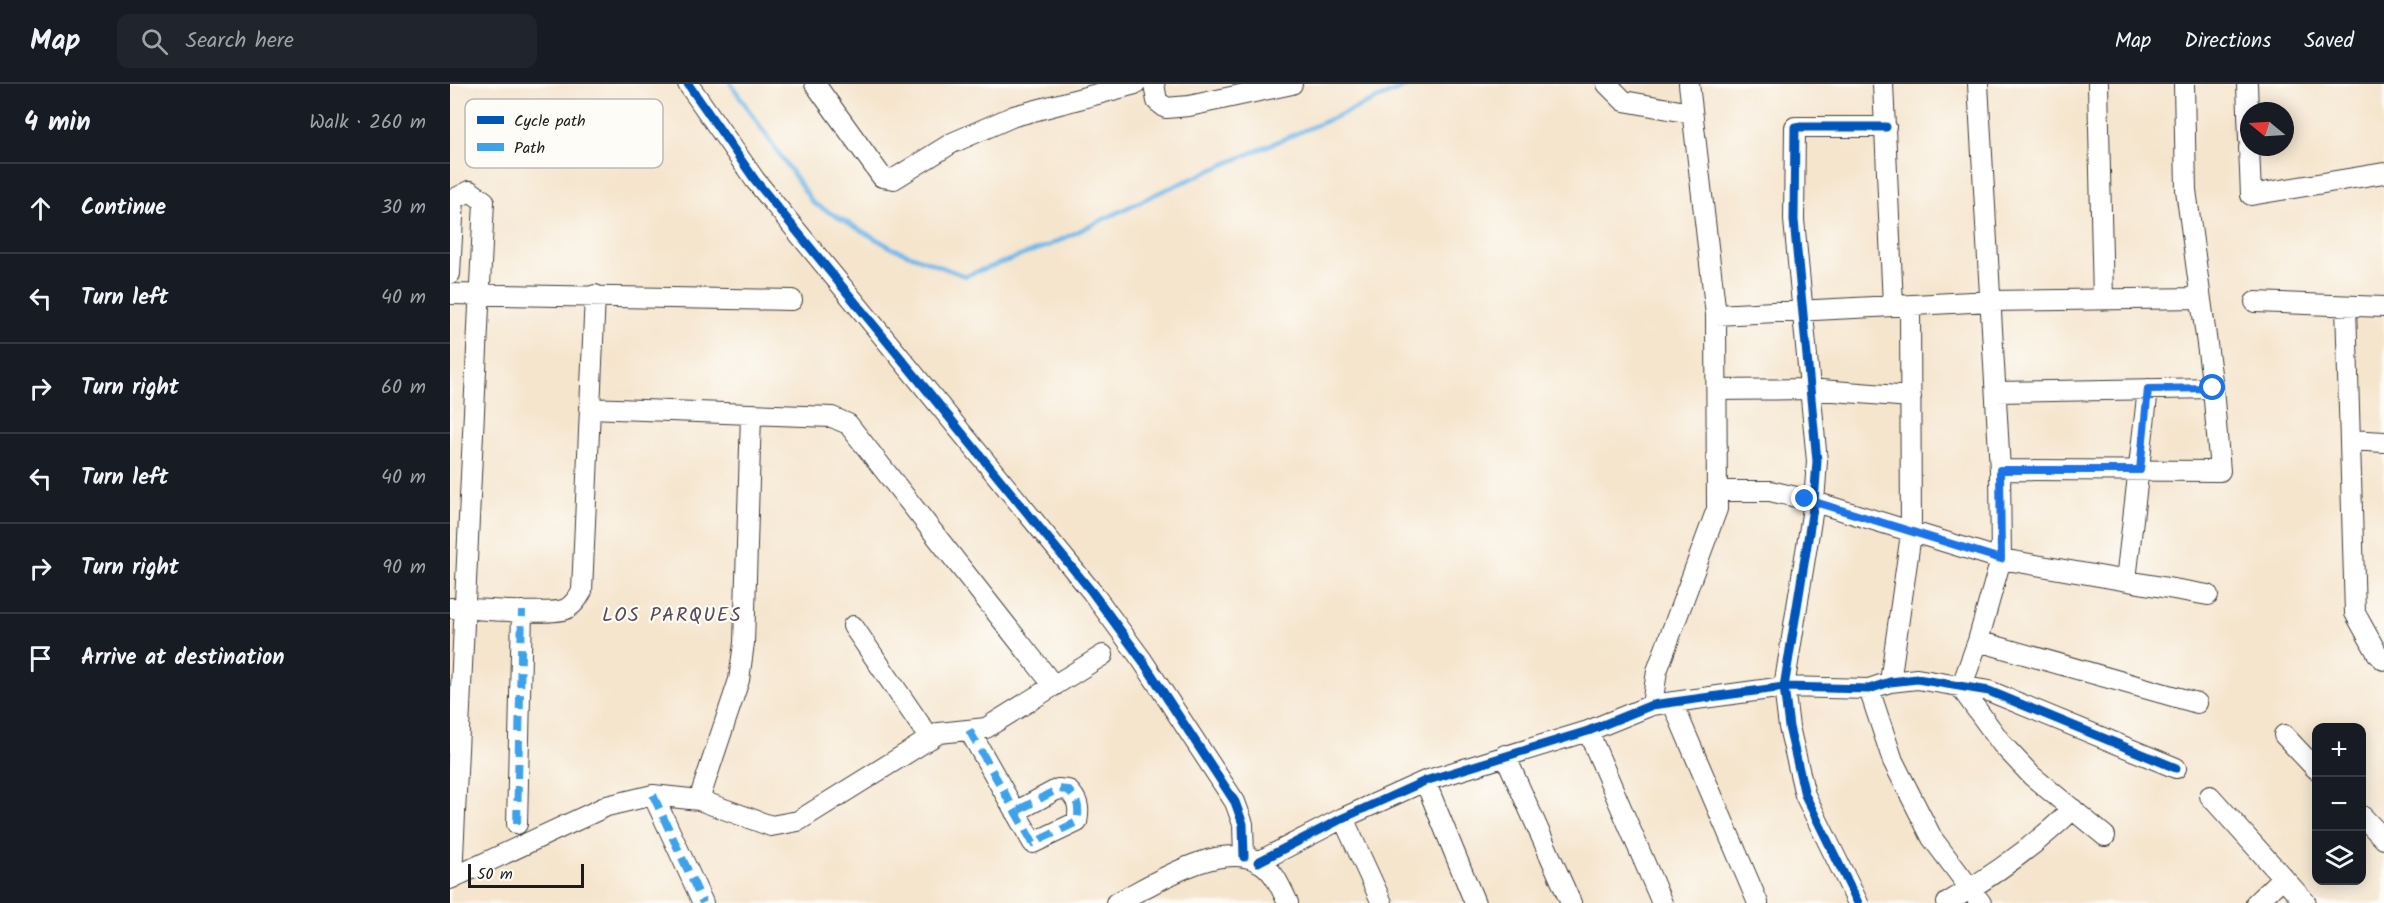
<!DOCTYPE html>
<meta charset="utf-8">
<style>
body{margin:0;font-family:Kalam,sans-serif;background:#20242c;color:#f1f3f6}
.controls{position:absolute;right:18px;bottom:18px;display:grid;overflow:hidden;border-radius:12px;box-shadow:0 3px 15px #0003}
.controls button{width:54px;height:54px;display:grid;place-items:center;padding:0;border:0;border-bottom:2px solid #363941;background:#171b24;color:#f1f3f6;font:30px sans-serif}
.compass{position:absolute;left:1790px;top:18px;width:54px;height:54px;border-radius:50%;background:#171b24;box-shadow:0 3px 15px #0003;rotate:288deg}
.scale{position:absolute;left:18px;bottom:15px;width:116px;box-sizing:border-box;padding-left:6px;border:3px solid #1c1c1c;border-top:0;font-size:16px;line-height:21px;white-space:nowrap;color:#1c1c1c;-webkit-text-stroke:4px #fdfcf7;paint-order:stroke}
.stop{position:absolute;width:18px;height:18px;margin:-14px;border:4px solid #1a73e8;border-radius:50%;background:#fff}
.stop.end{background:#1a73e8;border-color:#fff;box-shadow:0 2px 6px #0008}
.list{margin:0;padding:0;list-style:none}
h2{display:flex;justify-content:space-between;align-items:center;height:78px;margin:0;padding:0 24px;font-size:26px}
h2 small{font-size:20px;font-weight:400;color:#9ea1a6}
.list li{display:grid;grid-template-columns:39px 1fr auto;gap:18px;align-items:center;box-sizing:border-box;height:90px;padding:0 24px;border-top:2px solid #363941}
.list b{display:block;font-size:22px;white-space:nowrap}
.list em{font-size:20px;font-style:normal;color:#9ea1a6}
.icon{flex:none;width:33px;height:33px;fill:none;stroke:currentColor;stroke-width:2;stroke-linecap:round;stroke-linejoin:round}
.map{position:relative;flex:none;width:1934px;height:819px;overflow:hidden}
header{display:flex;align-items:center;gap:36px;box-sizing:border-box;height:84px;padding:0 30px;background:#171b24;border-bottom:2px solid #363941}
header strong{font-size:28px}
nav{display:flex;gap:33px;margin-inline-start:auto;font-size:21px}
.search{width:420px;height:54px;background:#20242c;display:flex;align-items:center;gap:15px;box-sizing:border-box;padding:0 21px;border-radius:12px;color:#9ea1a6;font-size:22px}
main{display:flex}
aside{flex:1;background:#171b24}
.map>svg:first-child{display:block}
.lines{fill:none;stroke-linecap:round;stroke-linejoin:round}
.stream{stroke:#72b8e9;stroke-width:4.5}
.minor-casing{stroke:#3d3a37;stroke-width:22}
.minor{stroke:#fff;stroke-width:20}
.quiet{stroke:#3da2ea;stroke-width:8;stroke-dasharray:15 8;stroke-linecap:butt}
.cycleway-casing{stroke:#fdfcf7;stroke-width:13}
.cycleway{stroke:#0057b8;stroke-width:9}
.route{stroke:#1a73e8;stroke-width:8}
.labels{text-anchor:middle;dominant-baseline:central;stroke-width:4.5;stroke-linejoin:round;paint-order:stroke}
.neighbourhood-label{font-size:20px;letter-spacing:1.5px;fill:#574d5a;stroke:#fdfcf7}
.key{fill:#fdfcf7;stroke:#bab9b5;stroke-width:1.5}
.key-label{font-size:16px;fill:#1c1c1c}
</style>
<header>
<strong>Map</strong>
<div class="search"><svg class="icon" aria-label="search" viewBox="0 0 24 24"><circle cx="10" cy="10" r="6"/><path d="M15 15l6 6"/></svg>Search here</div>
<nav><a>Map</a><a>Directions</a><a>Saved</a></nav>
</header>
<main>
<aside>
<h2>4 min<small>Walk · 260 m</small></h2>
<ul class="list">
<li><svg class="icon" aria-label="ahead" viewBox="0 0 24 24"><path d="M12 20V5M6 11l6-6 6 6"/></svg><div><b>Continue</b></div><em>30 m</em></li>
<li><svg class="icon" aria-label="left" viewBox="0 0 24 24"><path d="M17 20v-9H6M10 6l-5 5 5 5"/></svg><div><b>Turn left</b></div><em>40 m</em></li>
<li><svg class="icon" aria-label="right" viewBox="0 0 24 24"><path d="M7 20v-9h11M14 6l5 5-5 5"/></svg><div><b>Turn right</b></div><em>60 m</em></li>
<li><svg class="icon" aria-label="left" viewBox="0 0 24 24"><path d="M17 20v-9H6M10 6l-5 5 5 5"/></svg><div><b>Turn left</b></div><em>40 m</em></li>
<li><svg class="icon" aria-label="right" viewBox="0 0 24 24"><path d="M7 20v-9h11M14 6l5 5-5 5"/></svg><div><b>Turn right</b></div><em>90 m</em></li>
<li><svg class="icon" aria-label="arrive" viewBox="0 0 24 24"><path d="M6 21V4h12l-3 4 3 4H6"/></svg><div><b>Arrive at destination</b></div></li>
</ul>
</aside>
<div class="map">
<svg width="1934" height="819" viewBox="0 0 1934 819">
<rect width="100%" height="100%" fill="#fdfcf7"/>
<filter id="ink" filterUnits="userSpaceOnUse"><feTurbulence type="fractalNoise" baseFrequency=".0167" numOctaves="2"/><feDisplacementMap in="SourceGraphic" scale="12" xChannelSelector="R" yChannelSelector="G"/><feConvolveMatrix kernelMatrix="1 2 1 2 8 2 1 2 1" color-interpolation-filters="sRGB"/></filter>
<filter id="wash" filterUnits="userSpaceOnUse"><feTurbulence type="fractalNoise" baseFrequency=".008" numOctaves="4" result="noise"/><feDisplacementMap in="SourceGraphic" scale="24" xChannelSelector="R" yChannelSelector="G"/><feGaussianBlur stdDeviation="1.35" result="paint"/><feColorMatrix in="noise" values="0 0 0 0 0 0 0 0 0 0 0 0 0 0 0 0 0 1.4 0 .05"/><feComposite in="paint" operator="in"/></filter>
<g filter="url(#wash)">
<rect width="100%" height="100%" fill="#f5e5cd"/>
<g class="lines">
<!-- stream -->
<path class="stream" d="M281 0 363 119 442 164 515 192 598 162 708 109 962 0"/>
</g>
</g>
<g filter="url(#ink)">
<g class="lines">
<!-- minor casing -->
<g class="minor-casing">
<path id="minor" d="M238 0 305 96 642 508 692 576 785 718 793 740 794 773
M365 0 432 93 444 95 502 59 564 32 685 0
M704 0 707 17 716 24 739 22 842 0
M1157 0 1174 17 1241 29
M1433 0 1443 221
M1528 0 1550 386 1551 475 1528 557 1511 604 1552 660 1582 692 1655 752
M1648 0 1653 216
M1797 0 1799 56
M1799 63 1801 111 1934 89
M0 190 4 115 20 107 34 117 2 793
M0 210 342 216
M1805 218 1934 223
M1896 222 1905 529 1927 569 1934 576
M1266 231 1541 217 1750 214
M1267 306 1358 305 1461 313
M1546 308 1763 304
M139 324 382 333 398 340 604 602
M1900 356 1934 358
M1550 386 1770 387 1763 304 1736 106 1734 0
M1267 407H1320L1355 415 1551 475 1758 511
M1676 496 1698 305
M0 524C22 524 101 532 116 525 124 521 128 514 132 507L145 211
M403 542 480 655
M1528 557 1747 619
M1440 598 1461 450 1460 223
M1419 605 1443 677 1482 754 1531 819
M1223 620 1308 819
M1202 621 1207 587 1267 425 1266 231 1239 0
M519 646 583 759 627 738C630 723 628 716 618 706L608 705 565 728
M1138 647 1212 819
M1834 651 1866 685
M1055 671 1121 819
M975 697 1025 819
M203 711 253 819
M1760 712 1856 819
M249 716 289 596 294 559 301 331
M1912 732 1934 755
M893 734 932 819
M67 740 72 527
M808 778 893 734 975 697 1138 647 1202 621 1334 603 1419 605 1440 598 1467 595 1539 607 1726 684
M0 795 157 722 203 711 249 716 321 742 348 737 489 649 536 644 653 571
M666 819C702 801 769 756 809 778 824 786 831 804 838 819
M1408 819 1355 711 1339 643 1334 603 1364 418 1367 377 1344 136 1345 43H1436
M1497 819C1541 793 1586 761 1623 725
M1806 819 1833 793"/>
</g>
<!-- minor -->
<use href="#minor" class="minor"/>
<!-- quiet -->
<path class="quiet" d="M519 646 583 759 627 738C630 723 628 716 618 706L608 705 565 728
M203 711 253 819
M67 740 72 527"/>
<!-- cycleway casing -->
<g class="cycleway-casing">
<path id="cycleway" d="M238 0 305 96 642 508 692 576 785 718 793 740 794 773
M808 778 893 734 975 697 1138 647 1202 621 1334 603 1419 605 1440 598 1467 595 1539 607 1726 684
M1408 819 1355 711 1339 643 1334 603 1364 418 1367 377 1344 136 1345 43H1436"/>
</g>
<!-- cycleway -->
<use href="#cycleway" class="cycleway"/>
</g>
</g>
<g class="lines" filter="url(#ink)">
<!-- route -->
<path class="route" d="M1355 415 1551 475 1550 386H1690L1698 305 1763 304"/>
</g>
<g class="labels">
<!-- neighbourhood labels -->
<g class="neighbourhood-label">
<text x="222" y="532">LOS PARQUES</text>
</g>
</g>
<!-- legend -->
<rect x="15" y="15" width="198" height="69" rx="9" class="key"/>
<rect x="27" y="32" width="27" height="8" fill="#0057b8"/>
<rect x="27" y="59" width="27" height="8" fill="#3da2ea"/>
<g class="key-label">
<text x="64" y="42">Cycle path</text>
<text x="64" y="69">Path</text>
</g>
</svg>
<div class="controls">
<button>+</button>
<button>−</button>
<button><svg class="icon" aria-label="layers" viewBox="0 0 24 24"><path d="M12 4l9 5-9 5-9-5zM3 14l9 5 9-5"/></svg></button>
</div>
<svg class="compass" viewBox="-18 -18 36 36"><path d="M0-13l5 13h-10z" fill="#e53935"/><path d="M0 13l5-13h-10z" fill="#9ea1a6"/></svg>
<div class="scale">50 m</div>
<div class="stop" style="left:1763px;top:304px"></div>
<div class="stop end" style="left:1355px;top:415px"></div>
</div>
</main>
